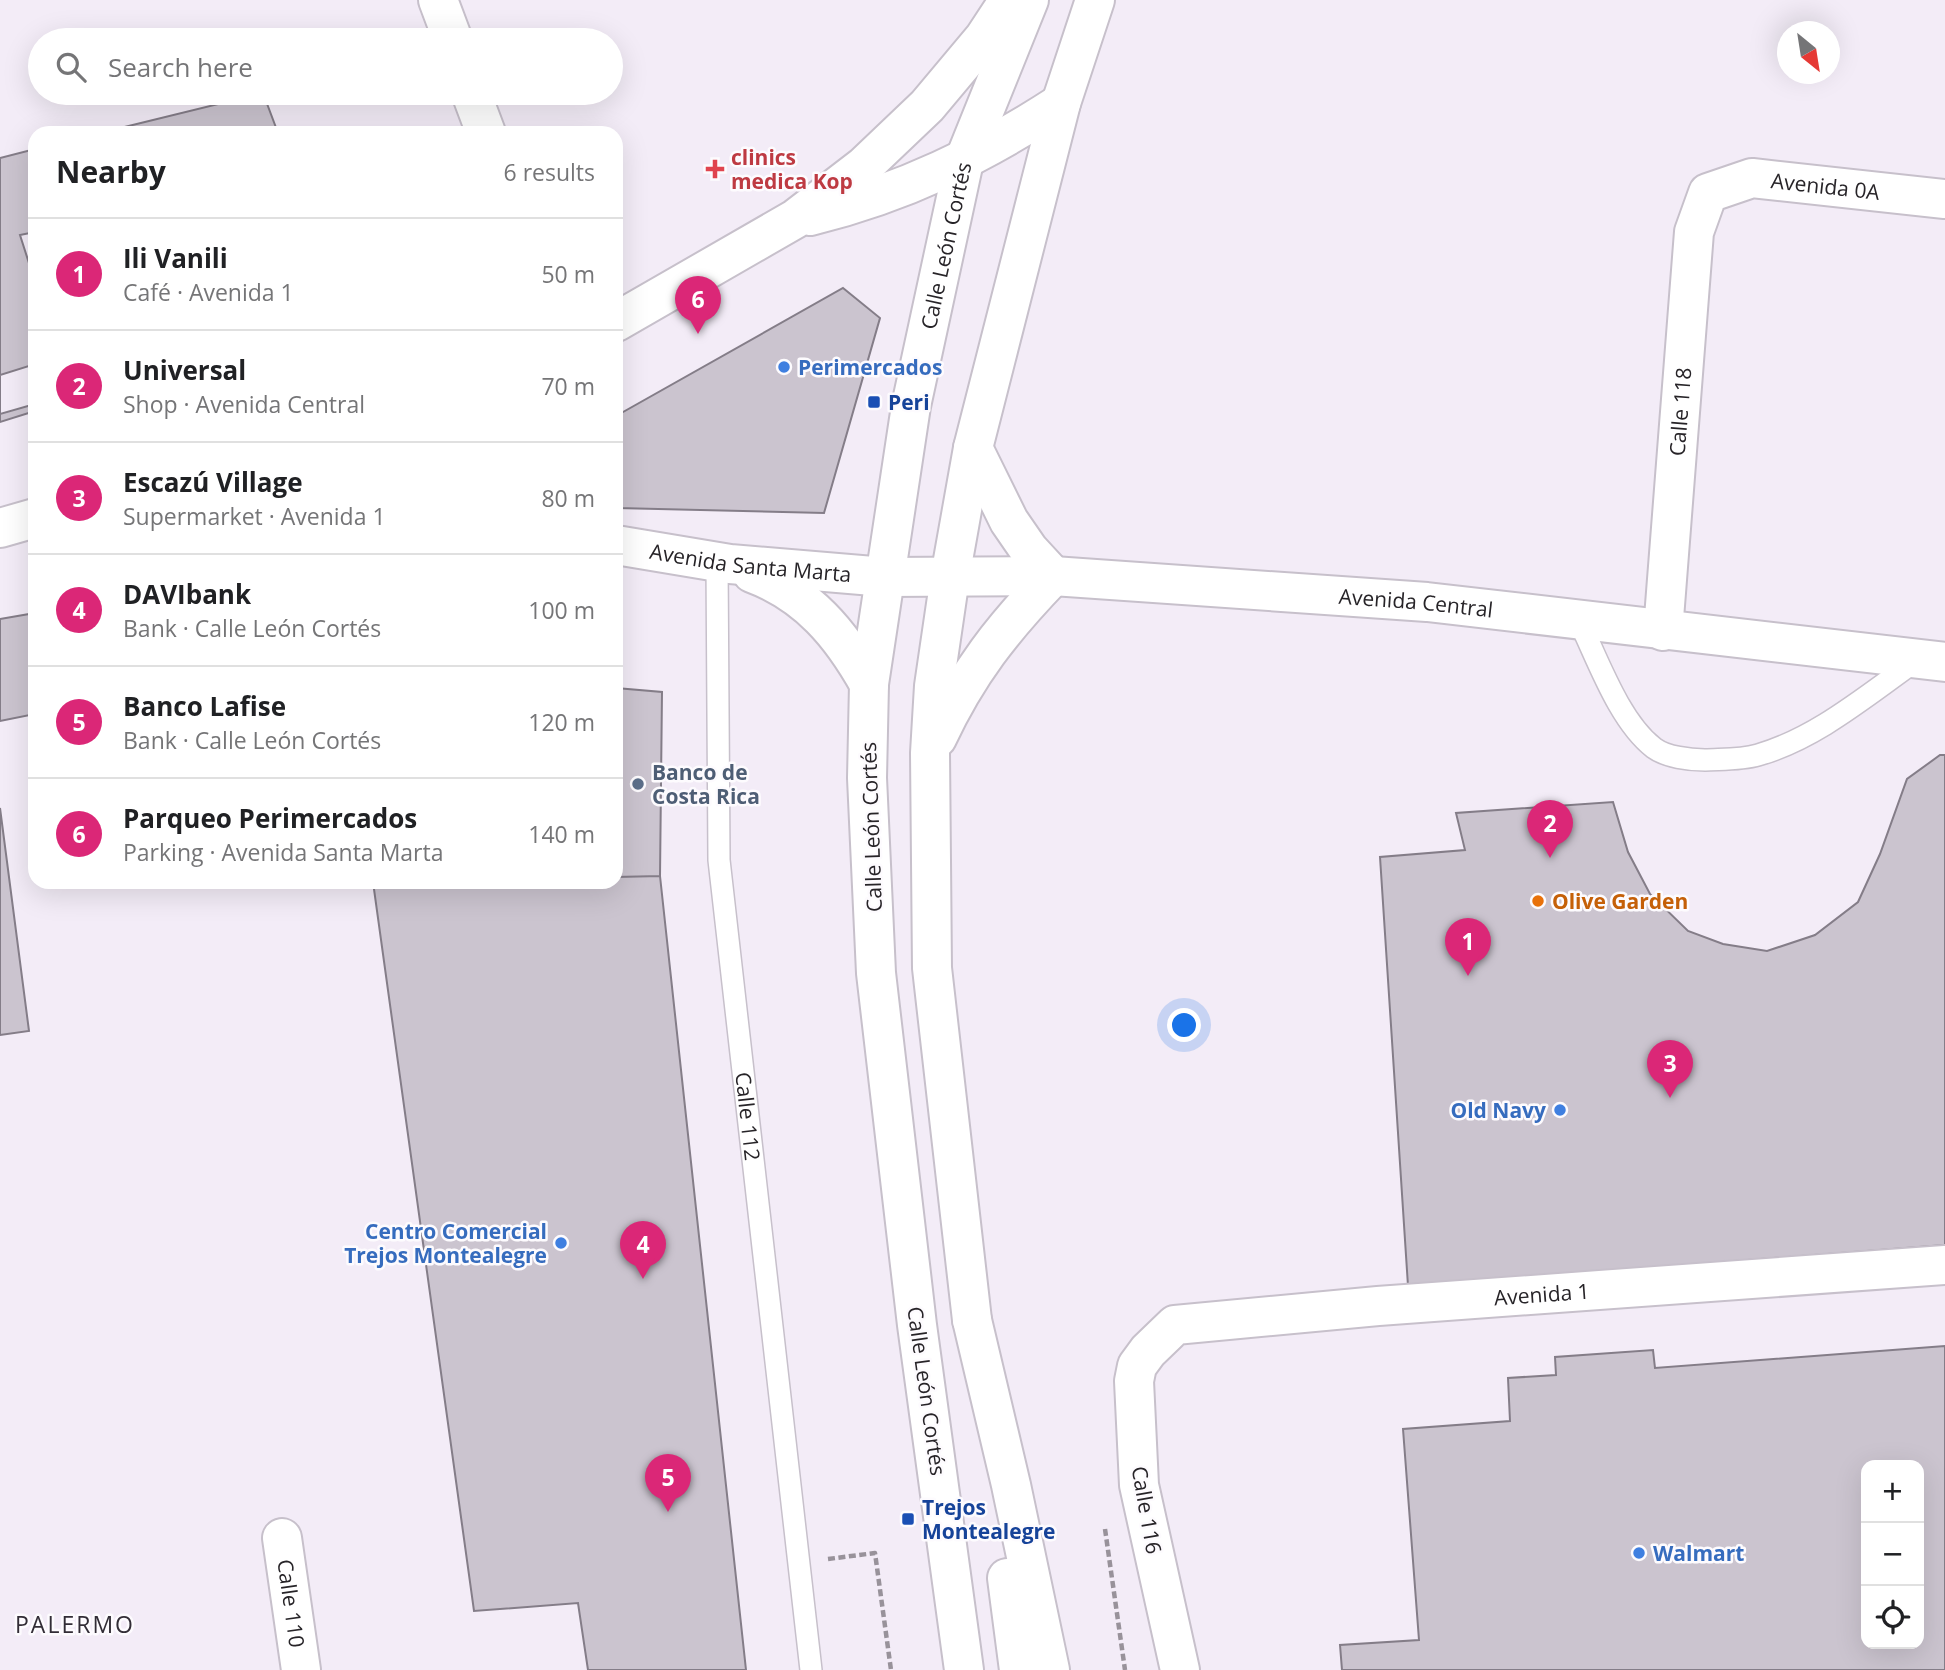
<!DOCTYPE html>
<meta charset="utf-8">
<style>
body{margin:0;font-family:"Open Sans",sans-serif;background:#f6f6f6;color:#202124}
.controls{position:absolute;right:21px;bottom:21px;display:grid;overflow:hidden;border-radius:14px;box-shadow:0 7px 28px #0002}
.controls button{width:63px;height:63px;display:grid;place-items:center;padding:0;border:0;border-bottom:2px solid #e0e0e0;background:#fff;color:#202124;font:35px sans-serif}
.compass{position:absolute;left:1777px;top:21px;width:63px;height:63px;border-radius:50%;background:#fff;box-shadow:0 7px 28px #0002;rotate:150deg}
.you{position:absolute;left:1185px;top:1026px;width:24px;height:24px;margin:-18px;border:5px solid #fff;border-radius:50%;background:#1a73e8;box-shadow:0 0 0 10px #1a73e833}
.badge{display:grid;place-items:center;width:46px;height:46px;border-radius:50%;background:#db2777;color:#fff;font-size:23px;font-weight:700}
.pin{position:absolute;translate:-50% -58px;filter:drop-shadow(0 2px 4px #0008)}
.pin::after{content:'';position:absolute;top:37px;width:24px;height:21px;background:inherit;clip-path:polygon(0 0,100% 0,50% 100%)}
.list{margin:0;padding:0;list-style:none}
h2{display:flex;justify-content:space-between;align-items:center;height:91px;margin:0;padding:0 28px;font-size:30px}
h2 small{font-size:23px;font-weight:400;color:#757577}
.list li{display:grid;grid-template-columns:46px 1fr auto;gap:21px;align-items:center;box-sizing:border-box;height:112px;padding:0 28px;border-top:2px solid #e0e0e0}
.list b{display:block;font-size:26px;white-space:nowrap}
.list p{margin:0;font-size:23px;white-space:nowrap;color:#757577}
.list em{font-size:23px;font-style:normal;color:#757577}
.icon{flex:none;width:38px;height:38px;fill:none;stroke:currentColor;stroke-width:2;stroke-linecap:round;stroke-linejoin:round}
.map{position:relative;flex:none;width:1945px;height:1670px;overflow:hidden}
.search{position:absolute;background:#fff;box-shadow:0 7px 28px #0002;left:28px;top:28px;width:595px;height:77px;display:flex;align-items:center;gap:18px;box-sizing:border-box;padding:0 24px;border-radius:38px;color:#757577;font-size:26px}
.panel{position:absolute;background:#fff;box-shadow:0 7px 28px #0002;left:28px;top:126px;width:595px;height:763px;border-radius:21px}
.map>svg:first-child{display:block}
.building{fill:#cbc4cf;stroke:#847d88;stroke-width:2;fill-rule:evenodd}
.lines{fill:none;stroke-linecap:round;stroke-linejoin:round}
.lane-casing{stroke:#c7c0cb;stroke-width:24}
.street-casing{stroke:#c7c0cb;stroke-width:42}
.secondary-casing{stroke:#c7c0cb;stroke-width:42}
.highway-casing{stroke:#c7c0cb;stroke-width:42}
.path{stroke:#98929a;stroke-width:4.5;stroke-dasharray:7 3.5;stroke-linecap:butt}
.lane{stroke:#fff;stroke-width:21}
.street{stroke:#fff;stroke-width:38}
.secondary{stroke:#fff;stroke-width:38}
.highway{stroke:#fff;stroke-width:38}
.health-dot{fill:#e0444e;stroke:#fdfbfe;stroke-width:2.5}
.shop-dot{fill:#3f7fe0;stroke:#fdfbfe;stroke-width:2.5}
.transit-dot{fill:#1a4fb4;stroke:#fdfbfe;stroke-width:2.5}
.service-dot{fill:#5c6f8a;stroke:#fdfbfe;stroke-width:2.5}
.food-dot{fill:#e8710a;stroke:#fdfbfe;stroke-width:2.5}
.labels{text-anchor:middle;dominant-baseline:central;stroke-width:5;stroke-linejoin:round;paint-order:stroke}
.health-label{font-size:21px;font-weight:bold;fill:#be3a42;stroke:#fdfbfe;text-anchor:start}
.street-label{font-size:21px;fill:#272428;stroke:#fdfbfe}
.shop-label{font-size:21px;font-weight:bold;fill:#366cbe;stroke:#fdfbfe;text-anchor:start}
.transit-label{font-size:21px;font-weight:bold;fill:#164399;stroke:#fdfbfe;text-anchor:start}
.service-label{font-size:21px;font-weight:bold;fill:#4e5e75;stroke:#fdfbfe;text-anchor:start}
.food-label{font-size:21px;font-weight:bold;fill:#c56008;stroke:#fdfbfe;text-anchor:start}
.neighbourhood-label{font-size:23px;letter-spacing:2px;fill:#322d36;stroke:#fdfbfe}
</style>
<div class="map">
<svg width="1945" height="1670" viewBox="0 0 1945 1670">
<rect width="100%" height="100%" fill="#f3ecf7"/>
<!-- building -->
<path class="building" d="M263 93 278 133H100Z
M35 149V232L20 235 35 282V411L0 422V158Z
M843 288 880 318 824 513 617 508 616 416Z
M35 364V404L0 414V375Z
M35 613V714L0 721V619Z
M616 688 662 692 660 876 616 877Z
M1940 755H1945V1245L1408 1286 1380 857 1465 850 1456 813 1613 802 1628 852 1650 894 1688 931 1723 944 1767 951 1815 935 1858 902 1880 854 1907 779Z
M0 808 29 1031 0 1035Z
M660 876 746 1670H588L578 1603 474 1611 373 882H616V877Z
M1945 1346V1670H1342L1340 1645 1419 1640 1403 1429 1510 1421 1508 1378 1556 1375 1555 1357 1653 1350 1655 1368ZM1866 1465H1919V1644H1866Z"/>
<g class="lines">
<!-- lane casing -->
<g class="lane-casing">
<g id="lane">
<path id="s1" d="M717 562 719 860 811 1670"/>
<path d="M1579 621C1598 660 1619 721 1654 748 1666 757 1690 760 1705 760 1722 759 1741 760 1758 755 1817 738 1867 695 1917 660"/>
</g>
</g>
<!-- street casing -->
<g class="street-casing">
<g id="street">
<path d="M438 0 453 40"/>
<path d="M471 93 486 133"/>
<path id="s2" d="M1663 631 1694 232 1708 193 1752 178 1945 199"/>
<path id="s3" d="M282 1538 301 1670"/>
<path id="s4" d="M1180 1670 1139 1485 1134 1381 1137 1366 1148 1351 1175 1325 1378 1306 1945 1265"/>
</g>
</g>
<!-- secondary casing -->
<g class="secondary-casing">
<g id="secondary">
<path d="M810 216C904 193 981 155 1061 103"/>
<path d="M616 322 795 219 864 166 927 106 984 38 1009 0"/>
<path d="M973 448 1009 521 1029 550 1053 576"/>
<path d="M0 528 35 518"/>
<path id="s5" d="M616 545 730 564 885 577 1053 576 1427 602 1945 662"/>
<path d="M752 573C808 594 841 634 869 684"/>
<path d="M937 738C968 672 1002 629 1053 576"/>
<path d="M972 1320 932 968 930 753 934 686 950 577 973 448 1061 103 1095 0"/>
<path id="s6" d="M964 1670 917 1325 876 973 867 778 869 684 911 406 964 161 1029 0"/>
</g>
</g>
<!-- highway casing -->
<g class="highway-casing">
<path id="highway" d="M972 1320 1011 1485 1050 1670
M1007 1578 1019 1670"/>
</g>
<!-- path -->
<path class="path" d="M1105 1529 1125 1670
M828 1559 875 1553 891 1670"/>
<!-- lane -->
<use href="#lane" class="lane"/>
<!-- street -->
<use href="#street" class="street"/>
<!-- secondary -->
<use href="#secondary" class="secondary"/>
<!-- highway -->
<use href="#highway" class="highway"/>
</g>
<!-- markers -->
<path class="health-dot" d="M711.5 158.5h7v7h7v7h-7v7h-7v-7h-7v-7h7z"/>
<g class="shop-dot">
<circle cx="784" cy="367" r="7"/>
<circle cx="1560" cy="1110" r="7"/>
<circle cx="561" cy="1243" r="7"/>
<circle cx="1639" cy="1553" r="7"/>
</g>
<g class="transit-dot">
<rect x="867" y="395" width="14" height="14" rx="3.5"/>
<rect x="901" y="1512" width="14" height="14" rx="3.5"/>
</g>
<circle class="service-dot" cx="638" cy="784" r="7"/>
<circle class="food-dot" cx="1538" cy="901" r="7"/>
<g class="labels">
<!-- health labels -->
<g class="health-label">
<text x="731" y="157">clinics<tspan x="731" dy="24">medica Kop</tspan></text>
</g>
<!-- street labels -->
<g class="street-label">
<text stroke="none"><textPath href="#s2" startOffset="562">Avenida 0A</textPath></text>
<text stroke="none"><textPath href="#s6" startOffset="1437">Calle León Cortés</textPath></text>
<text stroke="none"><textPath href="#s2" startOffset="220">Calle 118</textPath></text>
<text stroke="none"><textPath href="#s5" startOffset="136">Avenida Santa Marta</textPath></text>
<text stroke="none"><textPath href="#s5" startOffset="803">Avenida Central</textPath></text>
<text transform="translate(871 827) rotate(-92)">Calle León Cortés</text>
<text stroke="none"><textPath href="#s1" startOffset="556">Calle 112</textPath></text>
<text stroke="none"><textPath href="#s4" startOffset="733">Avenida 1</textPath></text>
<text transform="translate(927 1391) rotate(82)">Calle León Cortés</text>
<text transform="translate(1147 1510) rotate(80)">Calle 116</text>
<text stroke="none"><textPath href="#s3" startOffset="66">Calle 110</textPath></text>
</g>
<!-- shop labels -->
<g class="shop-label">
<text x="798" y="367">Perimercados</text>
<text x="1546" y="1110" text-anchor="end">Old Navy</text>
<text x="547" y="1231" text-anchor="end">Centro Comercial<tspan x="547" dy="24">Trejos Montealegre</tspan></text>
<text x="1653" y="1553">Walmart</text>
</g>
<!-- transit labels -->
<g class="transit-label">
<text x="888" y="402">Peri</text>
<text x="922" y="1507">Trejos<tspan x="922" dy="24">Montealegre</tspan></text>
</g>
<!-- service labels -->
<g class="service-label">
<text x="652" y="772">Banco de<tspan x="652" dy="24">Costa Rica</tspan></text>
</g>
<!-- food labels -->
<g class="food-label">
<text x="1552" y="901">Olive Garden</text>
</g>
<!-- neighbourhood labels -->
<g class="neighbourhood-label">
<text x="75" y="1624">PALERMO</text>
</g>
</g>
</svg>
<div class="controls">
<button>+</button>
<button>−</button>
<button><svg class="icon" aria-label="locate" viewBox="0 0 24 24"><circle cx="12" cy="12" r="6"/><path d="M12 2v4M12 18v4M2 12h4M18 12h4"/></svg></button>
</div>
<svg class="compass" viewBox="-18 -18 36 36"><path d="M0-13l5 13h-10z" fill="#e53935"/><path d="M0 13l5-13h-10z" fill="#757577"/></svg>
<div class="you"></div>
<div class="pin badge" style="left:1468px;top:976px">1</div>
<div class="pin badge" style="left:1550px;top:858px">2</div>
<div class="pin badge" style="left:1670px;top:1098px">3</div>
<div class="pin badge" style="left:643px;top:1279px">4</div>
<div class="pin badge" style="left:668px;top:1512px">5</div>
<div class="pin badge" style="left:698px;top:334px">6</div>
<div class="search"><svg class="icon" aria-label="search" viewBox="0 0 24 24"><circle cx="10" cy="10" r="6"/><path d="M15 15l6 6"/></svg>Search here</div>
<section class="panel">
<h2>Nearby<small>6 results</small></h2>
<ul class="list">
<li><span class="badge">1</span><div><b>Ili Vanili</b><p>Café · Avenida 1</p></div><em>50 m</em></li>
<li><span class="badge">2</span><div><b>Universal</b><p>Shop · Avenida Central</p></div><em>70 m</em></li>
<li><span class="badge">3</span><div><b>Escazú Village</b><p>Supermarket · Avenida 1</p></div><em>80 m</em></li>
<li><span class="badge">4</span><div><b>DAVIbank</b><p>Bank · Calle León Cortés</p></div><em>100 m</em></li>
<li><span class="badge">5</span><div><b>Banco Lafise</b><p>Bank · Calle León Cortés</p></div><em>120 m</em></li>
<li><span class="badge">6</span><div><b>Parqueo Perimercados</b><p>Parking · Avenida Santa Marta</p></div><em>140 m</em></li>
</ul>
</section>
</div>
